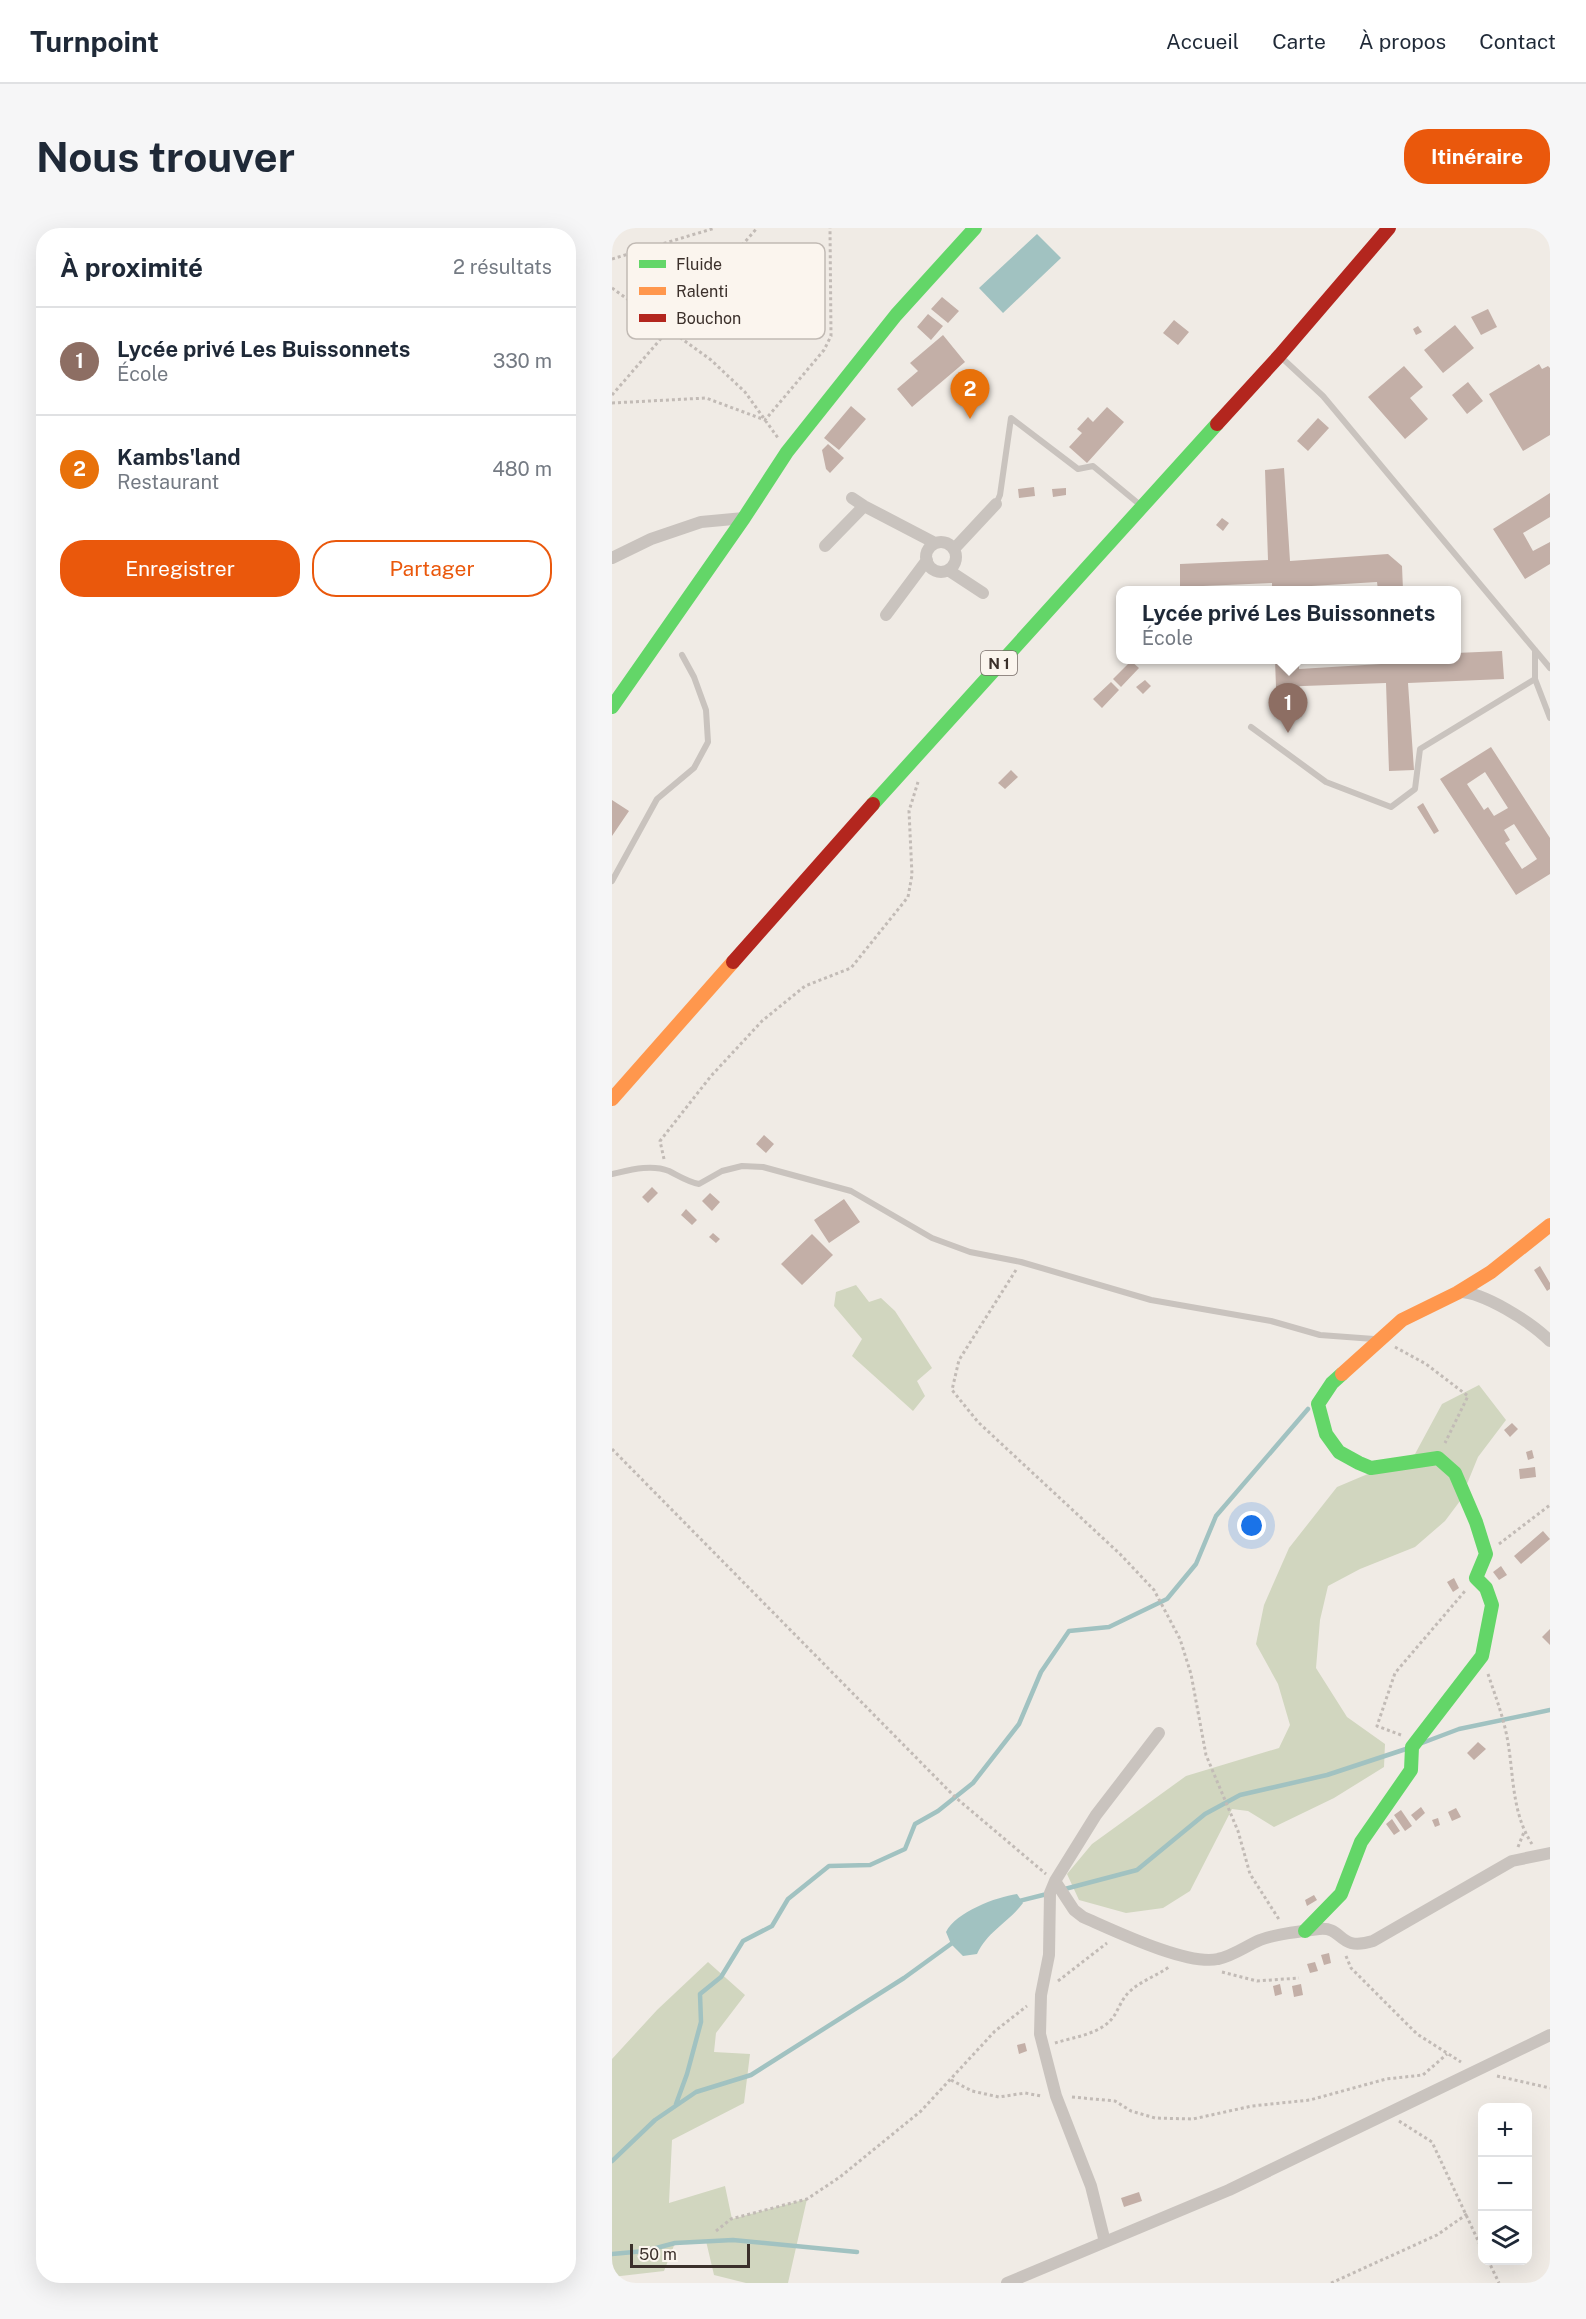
<!DOCTYPE html>
<html lang="fr">
<meta charset="utf-8">
<style>
body{margin:0;font-family:"Public Sans",sans-serif;background:#f6f6f7;color:#1f2937}
.controls{position:absolute;right:18px;bottom:18px;display:grid;overflow:hidden;border-radius:12px;box-shadow:0 6px 24px #0002}
.controls button{width:54px;height:54px;display:grid;place-items:center;padding:0;border:0;border-bottom:2px solid #e0e1e3;background:#fff;color:#1f2937;font:30px sans-serif}
.scale{position:absolute;left:18px;bottom:15px;width:120px;box-sizing:border-box;padding-left:6px;border:3px solid #3b302b;border-top:0;font-size:16px;line-height:21px;white-space:nowrap;color:#3b302b;-webkit-text-stroke:4px #fbf5ee;paint-order:stroke}
.you{position:absolute;left:640px;top:1298px;width:21px;height:21px;margin:-15px;border:4px solid #fff;border-radius:50%;background:#1a73e8;box-shadow:0 0 0 9px #1a73e833}
.badge{display:grid;place-items:center;width:39px;height:39px;border-radius:50%;background:#ea580c;color:#fff;font-size:20px;font-weight:700}
.pin{position:absolute;translate:-50% -50px;filter:drop-shadow(0 2px 3px #0008)}
.pin::after{content:'';position:absolute;top:32px;width:21px;height:18px;background:inherit;clip-path:polygon(0 0,100% 0,50% 100%)}
.popup{position:absolute;left:504px;top:358px;width:345px;height:78px;box-sizing:border-box;display:grid;place-content:center;border-radius:12px;background:#fff;filter:drop-shadow(0 2px 4px #0005);font-size:20px;white-space:nowrap;color:#747a83}
.popup b{font-size:22px;color:#1f2937}
.popup::after{content:'';position:absolute;left:50%;top:100%;margin-left:-12px;border:12px solid transparent;border-top-color:#fff}
.list{margin:0;padding:0;list-style:none}
h2{display:flex;justify-content:space-between;align-items:center;height:78px;margin:0;padding:0 24px;font-size:26px}
h2 small{font-size:20px;font-weight:400;color:#747a83}
.list li{display:grid;grid-template-columns:39px 1fr auto;gap:18px;align-items:center;box-sizing:border-box;height:108px;padding:0 24px;border-top:2px solid #e0e1e3}
.list b{display:block;font-size:22px;white-space:nowrap}
.list p{margin:0;font-size:20px;white-space:nowrap;color:#747a83}
.list em{font-size:20px;font-style:normal;color:#747a83}
.actions{display:flex;gap:12px;padding:18px 24px}
.actions a{flex:1;padding:14px 0;border:2px solid #ea580c;border-radius:24px;text-align:center;font-size:21px;color:#ea580c}
.actions .main{background:#ea580c;color:#fff}
.icon{flex:none;width:33px;height:33px;fill:none;stroke:currentColor;stroke-width:2;stroke-linecap:round;stroke-linejoin:round}
.map{position:relative;flex:none;width:938px;height:2055px;overflow:hidden;border-radius:24px}
header{display:flex;align-items:center;gap:36px;box-sizing:border-box;height:84px;padding:0 30px;background:#fff;border-bottom:2px solid #e0e1e3}
header strong{font-size:28px}
nav{display:flex;gap:33px;margin-inline-start:auto;font-size:21px}
.intro{display:flex;align-items:center;justify-content:space-between;box-sizing:border-box;height:144px;padding:0 36px}
h1{margin:0;font-size:42px}
.button{padding:15px 27px;border-radius:24px;background:#ea580c;color:#fff;font-size:21px;font-weight:700}
main{display:flex;gap:36px;padding:0 36px}
aside{flex:1;background:#fff;border-radius:24px;box-shadow:0 6px 24px #0002}
.map>svg:first-child{display:block}
.green{fill:#d1d6bf}
.water{fill:#a1c2c1}
.lines{fill:none;stroke-linecap:round;stroke-linejoin:round}
.stream{stroke:#a1c2c1;stroke-width:4.5}
.building{fill:#c3afa7;fill-rule:evenodd}
.path{stroke:#c2bbb6;stroke-width:3;stroke-dasharray:3 3;stroke-linecap:butt}
.lane{stroke:#c9c3be;stroke-width:6}
.street{stroke:#c9c3be;stroke-width:12}
.fast{stroke:#63d668;stroke-width:14}
.slow{stroke:#ff974d;stroke-width:14}
.jam{stroke:#b3261e;stroke-width:14}
.labels{text-anchor:middle;dominant-baseline:central;stroke-width:5;stroke-linejoin:round;paint-order:stroke}
.shield{fill:#fbf5ee;stroke:#756b66;stroke-width:1.5}
.shield-label{font-size:15px;font-weight:bold;fill:#3b302b}
.key{fill:#fbf5ee;stroke:#c1bab4;stroke-width:1.5}
.key-label{font-size:16px;fill:#3b302b}
</style>
<header>
<strong>Turnpoint</strong>
<nav><a>Accueil</a><a>Carte</a><a>À propos</a><a>Contact</a></nav>
</header>
<div class="intro"><h1>Nous trouver</h1><a class="button">Itinéraire</a></div>
<main>
<aside>
<h2>À proximité<small>2 résultats</small></h2>
<ul class="list">
<li><span class="badge" style="background:#8d6e63">1</span><div><b>Lycée privé Les Buissonnets</b><p>École</p></div><em>330 m</em></li>
<li><span class="badge" style="background:#e8710a">2</span><div><b>Kambs'land</b><p>Restaurant</p></div><em>480 m</em></li>
</ul>
<div class="actions"><a class="main">Enregistrer</a><a>Partager</a></div>
</aside>
<div class="map">
<svg width="938" height="2055" viewBox="0 0 938 2055">
<rect width="100%" height="100%" fill="#f0ebe5"/>
<!-- green -->
<path class="green" d="M244 1057 257 1074 269 1070 283 1083 320 1140 305 1153 313 1168 301 1183 240 1128 250 1111 222 1078 224 1064Z
M867 1157 894 1192 866 1229 848 1273 833 1293 803 1319 748 1341 716 1358 708 1392 704 1440 735 1489 773 1516 772 1539 722 1570 662 1599 636 1583 620 1581 578 1663 551 1680 514 1685 467 1672 455 1646 480 1616 574 1548 667 1520 678 1497 666 1456 644 1416 652 1377 677 1320 725 1259 803 1226 830 1176Z
M96 1734 133 1767 104 1805 102 1824 138 1826 132 1875 60 1912 57 1975 113 1958 120 1991 195 1971 176 2055H134L102 2047 94 2013 63 2015 52 2043 0 2049V1831L45 1782Z"/>
<!-- water -->
<path class="water" d="M425 6 449 30 391 85 367 60Z
M405 1666 411 1675C396 1695 376 1703 365 1726L351 1728 339 1716 334 1704C344 1684 384 1669 405 1666Z"/>
<g class="lines">
<!-- stream -->
<path class="stream" d="M810 1515 847 1501 938 1482
M449 1662 525 1642 593 1586 628 1567 715 1547 797 1520
M403 1674 435 1666
M64 1876 75 1846 89 1794 88 1766 109 1749 131 1713 160 1698 176 1671 217 1638 258 1637 293 1621 303 1596 326 1583 361 1555 407 1496 429 1444 457 1403 497 1399 555 1371 584 1336 604 1288 696 1181
M0 1933 43 1892 84 1864 139 1847 292 1750 343 1713
M0 2026 33 2023 63 2015 121 2012 245 2024"/>
</g>
<!-- building -->
<path class="building" d="M330 69 347 83 336 95 319 81Z
M148 75 154 82 140 95 134 88Z
M876 81 885 99 869 107 859 89Z
M316 86 331 98 319 112 305 99Z
M562 92 577 104 566 117 551 105Z
M843 97 862 120 831 145 812 122Z
M806 98 810 104 804 107 801 101Z
M331 107 353 134 300 179 285 161 306 143 298 135Z
M927 136 930 141 936 138 938 140V207L911 223 877 166Z
M792 138 811 159 798 170 816 191 793 211 756 169Z
M856 154 871 173 855 186 840 167Z
M239 178 254 191 227 222 212 210Z
M495 179 512 194 475 235 457 219 470 205 465 201 476 189 481 194Z
M706 190 717 200 696 223 685 213Z
M216 216 232 230 218 245 214 241 210 222Z
M672 240 678 333 776 326 790 338 791 362H766L765 354 683 359V362H660V355L568 359V336L656 332 653 242Z
M422 259 423 268 407 270 406 261Z
M454 260V267L441 269 440 261Z
M938 265V289L911 305 921 323 938 314V336L913 351 881 301Z
M610 290 617 295 611 303 604 297Z
M890 423 892 451 796 455 802 542 777 543 774 455 664 459 663 432H687V441L769 436V432H844V425Z
M519 433 527 440 509 459 501 451Z
M533 452 539 458 531 466 524 459Z
M499 454 507 462 490 480 481 471Z
M879 519 938 610V646L904 667 828 551ZM873 544 896 580 882 588 876 579 872 582 855 556ZM902 596 925 631 910 641 893 615 898 612 892 602Z
M399 542 406 549 393 561 386 555Z
M0 572 17 583 0 608Z
M811 575 827 603 822 606 805 579Z
M152 907 162 916 154 925 144 916Z
M40 959 46 965 36 975 30 969Z
M98 965 108 974 100 983 90 973Z
M232 971 248 994 217 1015 202 992Z
M74 981 85 992 80 997 69 987Z
M101 1005 108 1011 104 1015 97 1009Z
M200 1006 221 1027 190 1057 169 1036Z
M928 1038 938 1055V1061L935 1063 922 1042Z
M900 1195 906 1201 898 1209 892 1202Z
M920 1222 922 1230 916 1232 914 1224Z
M923 1239 924 1249 908 1251 907 1241Z
M931 1303 938 1311 909 1336 902 1328Z
M889 1338 895 1347 887 1352 881 1344Z
M842 1350 847 1360 841 1364 835 1354Z
M938 1401V1417L930 1409Z
M866 1514 874 1521 862 1532 855 1525Z
M809 1579 813 1585 804 1593 799 1587Z
M844 1580 849 1589 840 1593 836 1584Z
M789 1582 800 1598 793 1603 782 1587Z
M826 1590 828 1597 823 1599 820 1592Z
M780 1591 788 1603 782 1607 774 1596Z
M702 1667 705 1672 695 1678 693 1672Z
M717 1725 719 1735 712 1737 709 1727Z
M703 1734 706 1743 698 1745 695 1736Z
M668 1756 670 1766 663 1768 661 1758Z
M689 1756 691 1767 682 1769 680 1758Z
M413 1815 415 1823 407 1826 405 1817Z
M527 1964 530 1973 512 1979 509 1970Z"/>
<g class="lines">
<!-- path -->
<path class="path" d="M0 31 103 0
M0 60 99 132 133 164 166 210
M0 167 145 0
M0 175 94 170 153 192 212 122 219 108 218 0
M52 931 48 913 99 848 150 793 193 758 239 740 296 669 300 647 297 583 306 554
M404 1042 347 1132 340 1162 366 1194 508 1326 542 1362 568 1411 579 1446 594 1527 626 1603 638 1646 668 1693
M783 1119 814 1136 856 1168 833 1215
M0 1221 343 1569 434 1646
M887 1316 938 1277
M876 1446C883 1467 891 1488 895 1509 902 1545 899 1584 920 1616
M789 1507 765 1498 783 1445 853 1363
M906 1619 912 1604
M734 1728 739 1740 805 1806 849 1834
M610 1744 645 1753 687 1750
M446 1753 495 1715
M443 1815C462 1809 490 1806 502 1788 507 1780 510 1771 517 1764 529 1753 544 1748 557 1739
M885 1848 938 1860
M339 1852 360 1863 387 1869 413 1865 429 1868
M460 1869 503 1873 519 1883 543 1890 581 1891 640 1878 698 1872 774 1851 811 1847 835 1826
M787 1893 820 1914 870 2021
M104 2003 119 1991 195 1971 228 1949 309 1883 383 1803 415 1778
M876 2032 887 2055
M719 2055 825 2007 855 1986"/>
<!-- lane -->
<path class="lane" d="M670 130 711 168 938 440
M384 276 388 267 399 190 466 241 481 238 527 276
M923 422V451
M639 499 714 554 779 579 803 561 808 521 923 451 938 490
M0 653 45 571 82 540 96 514 94 482 82 449 70 427
M0 946C18 942 39 936 57 943 67 948 76 954 87 956L110 943 130 938 151 939 239 963 320 1010 358 1024 409 1034 539 1072 659 1093 708 1107 762 1111"/>
<!-- street -->
<path class="street" d="M240 270 252 278 323 315
M314 329a15 15 0 1 1 30 0a15 15 0 1 1-30 0Z
M213 318 252 278
M342 321 384 276
M0 330 39 311 89 294 132 290
M336 342 371 365
M274 387 315 332
M846 1064C871 1063 920 1095 938 1113
M443 1653 462 1682 471 1689C501 1702 575 1738 606 1731 621 1728 634 1718 648 1712 663 1706 690 1703 707 1701 732 1698 725 1724 761 1713L900 1633 938 1625
M493 2014 479 1958 444 1868 428 1806 429 1767 437 1727 438 1665 443 1653 484 1587 547 1505
M395 2055 617 1962 938 1807"/>
<!-- fast -->
<path class="fast" d="M0 479 132 290 175 224 284 87 363 0
M261 576 605 196
M693 1703 729 1666 749 1614 799 1542 800 1519 870 1428 880 1377 874 1360 864 1350 874 1326 864 1294 843 1245 826 1230 759 1240 747 1235 727 1224 714 1206 706 1176 720 1155 730 1146"/>
<!-- slow -->
<path class="slow" d="M0 871 121 734
M730 1146 790 1092 845 1065 879 1044 938 997"/>
<!-- jam -->
<path class="jam" d="M605 196 668 127 777 0
M121 734 261 576"/>
</g>
<g class="labels">
<!-- shield labels -->
<rect class="shield" x="369" y="423" width="36" height="24" rx="4.5"/>
<g class="shield-label">
<text x="387" y="435">N 1</text>
</g>
</g>
<!-- legend -->
<rect x="15" y="15" width="198" height="96" rx="9" class="key"/>
<rect x="27" y="32" width="27" height="8" fill="#63d668"/>
<rect x="27" y="59" width="27" height="8" fill="#ff974d"/>
<rect x="27" y="86" width="27" height="8" fill="#b3261e"/>
<g class="key-label">
<text x="64" y="42">Fluide</text>
<text x="64" y="69">Ralenti</text>
<text x="64" y="96">Bouchon</text>
</g>
</svg>
<div class="controls">
<button>+</button>
<button>−</button>
<button><svg class="icon" aria-label="layers" viewBox="0 0 24 24"><path d="M12 4l9 5-9 5-9-5zM3 14l9 5 9-5"/></svg></button>
</div>
<div class="scale">50 m</div>
<div class="you"></div>
<div class="pin badge" style="left:676px;top:505px;background:#8d6e63">1</div>
<div class="popup"><b>Lycée privé Les Buissonnets</b>École</div>
<div class="pin badge" style="left:358px;top:191px;background:#e8710a">2</div>
</div>
</main>
